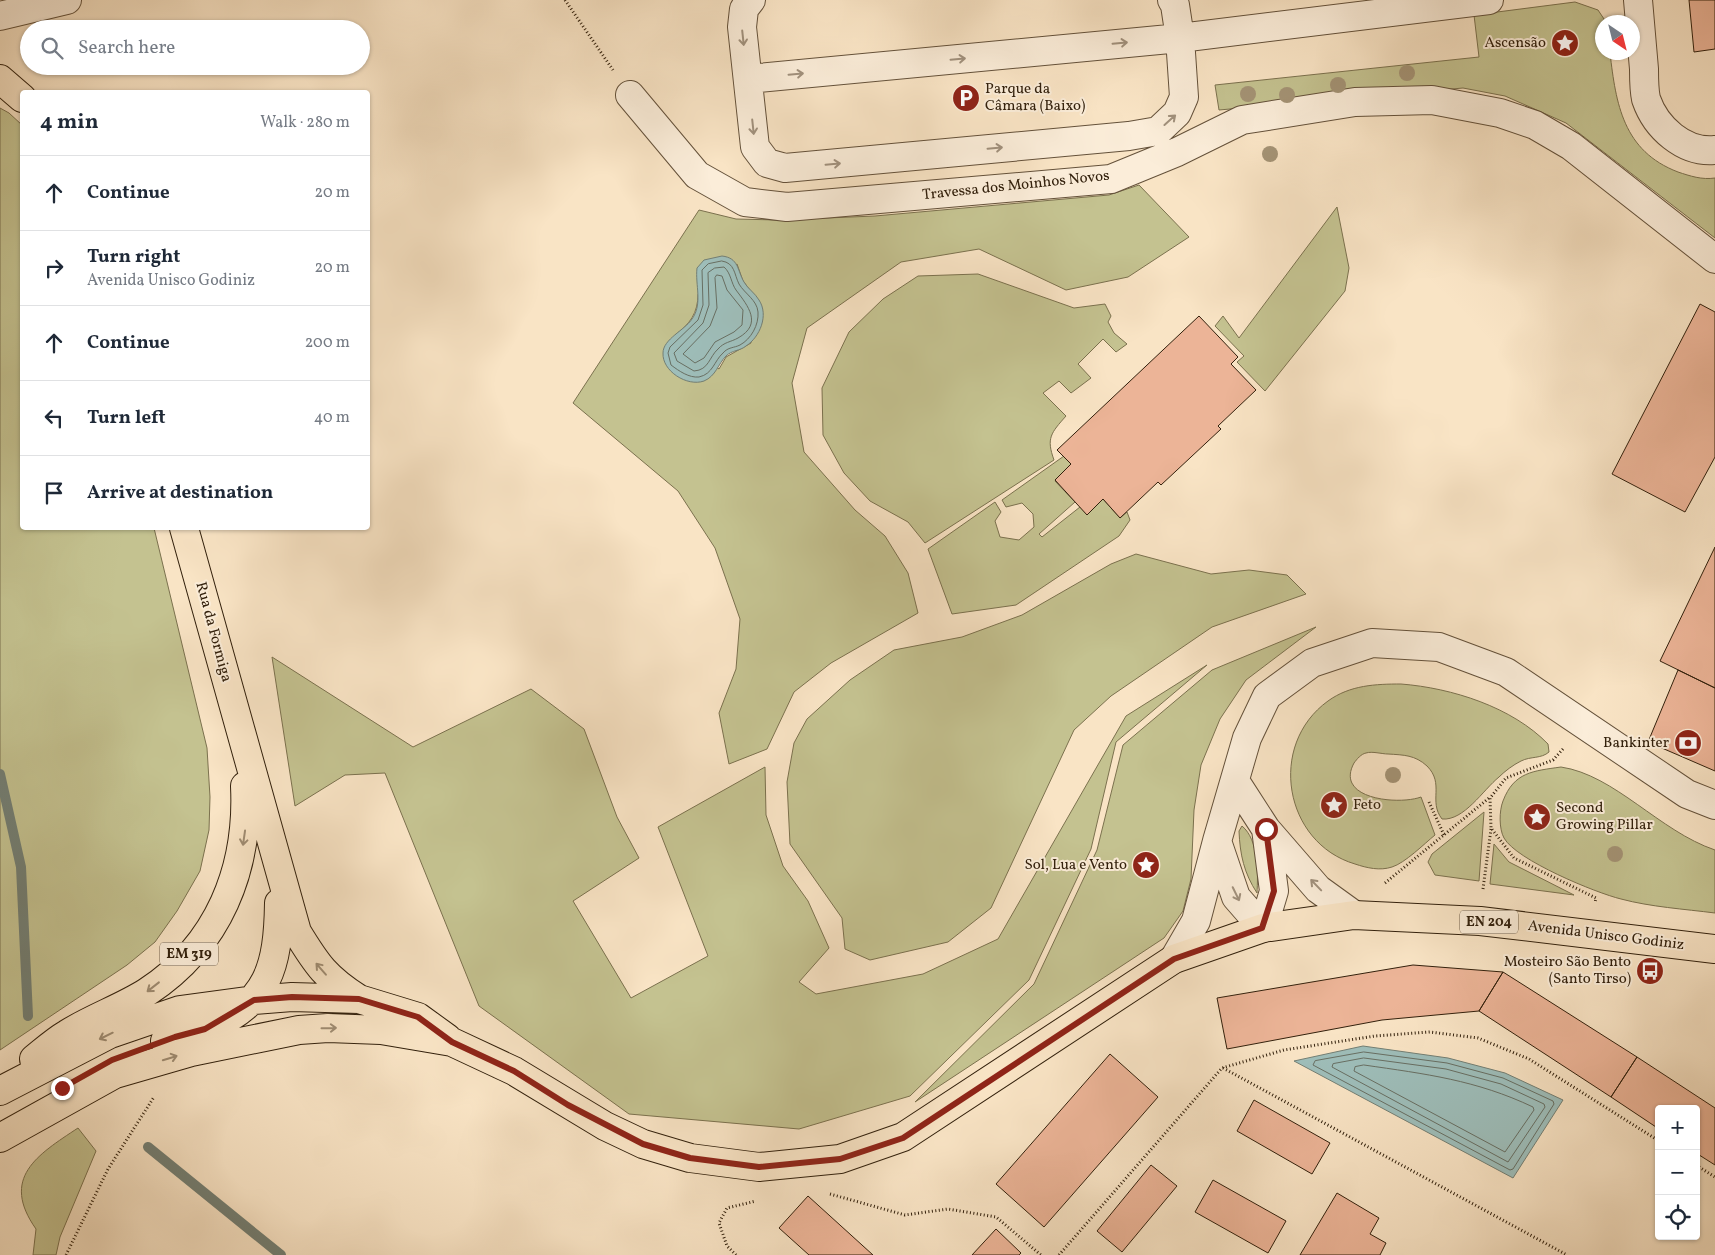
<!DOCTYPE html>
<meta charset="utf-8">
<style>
body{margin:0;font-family:Vollkorn,serif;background:#f6f6f7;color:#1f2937}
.controls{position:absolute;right:15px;bottom:15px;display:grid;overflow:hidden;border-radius:5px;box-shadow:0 1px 4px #0004}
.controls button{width:45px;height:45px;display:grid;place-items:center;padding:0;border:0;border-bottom:1px solid #e0e1e3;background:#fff;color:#1f2937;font:25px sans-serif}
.compass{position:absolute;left:1595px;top:15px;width:45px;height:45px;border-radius:50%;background:#fff;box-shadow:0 1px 4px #0004;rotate:145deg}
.stop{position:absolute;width:15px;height:15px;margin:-11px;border:4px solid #8f2418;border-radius:50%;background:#fff}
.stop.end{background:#8f2418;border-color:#fff;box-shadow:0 1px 5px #0008}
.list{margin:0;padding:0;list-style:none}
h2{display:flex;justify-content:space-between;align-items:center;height:65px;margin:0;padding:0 20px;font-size:21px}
h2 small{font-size:16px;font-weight:400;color:#747a83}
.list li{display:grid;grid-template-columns:32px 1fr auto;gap:15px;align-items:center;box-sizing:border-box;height:75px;padding:0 20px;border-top:1px solid #e0e1e3}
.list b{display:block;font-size:19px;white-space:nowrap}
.list p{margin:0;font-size:16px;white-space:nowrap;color:#747a83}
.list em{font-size:16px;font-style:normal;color:#747a83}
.icon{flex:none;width:28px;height:28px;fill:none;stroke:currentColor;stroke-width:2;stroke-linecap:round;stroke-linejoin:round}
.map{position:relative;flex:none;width:1715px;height:1255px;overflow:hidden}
.search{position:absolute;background:#fff;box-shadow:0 1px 4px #0004;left:20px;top:20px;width:350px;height:55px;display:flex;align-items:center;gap:12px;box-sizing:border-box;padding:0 18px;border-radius:28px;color:#747a83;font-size:19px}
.panel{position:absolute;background:#fff;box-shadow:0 1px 4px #0004;left:20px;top:90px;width:350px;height:440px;border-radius:5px}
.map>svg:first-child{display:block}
.green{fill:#c4c290;stroke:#7b714e;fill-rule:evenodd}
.water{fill:#9ebeba;stroke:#737f74}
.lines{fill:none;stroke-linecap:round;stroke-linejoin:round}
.shore{stroke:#686f63;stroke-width:1}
.stream{stroke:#737f74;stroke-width:10}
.building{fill:#ecb497;stroke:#32200c}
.minor-casing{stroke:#64513a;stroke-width:30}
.major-casing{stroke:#32200c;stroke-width:30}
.path{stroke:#32200c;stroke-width:3;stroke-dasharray:1 2.5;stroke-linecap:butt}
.minor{stroke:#fbedd9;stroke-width:28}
.major{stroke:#f9e4c5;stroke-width:28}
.tree{fill:#a49375}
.oneway{stroke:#a1917d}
.oneway2{stroke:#9f8c72}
.route{stroke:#8f2418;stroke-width:6}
.labels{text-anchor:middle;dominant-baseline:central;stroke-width:4;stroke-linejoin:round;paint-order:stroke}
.shield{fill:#fbedd9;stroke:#6e5e4a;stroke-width:1}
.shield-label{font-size:14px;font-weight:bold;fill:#32200c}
.poi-label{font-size:15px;fill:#32200c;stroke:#fbedd9;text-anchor:end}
.street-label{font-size:15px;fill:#32200c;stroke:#fbedd9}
</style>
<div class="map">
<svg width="1715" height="1255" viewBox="0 0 1715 1255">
<rect width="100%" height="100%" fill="#f9e4c5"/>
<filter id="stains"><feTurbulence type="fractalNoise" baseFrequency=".004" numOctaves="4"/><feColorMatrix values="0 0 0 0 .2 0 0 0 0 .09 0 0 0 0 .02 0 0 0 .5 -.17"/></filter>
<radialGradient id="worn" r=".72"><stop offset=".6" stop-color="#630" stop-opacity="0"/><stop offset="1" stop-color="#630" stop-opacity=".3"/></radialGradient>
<!-- green -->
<path class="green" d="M1575 2 1598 10 1606 22H1602V52L1610 53C1616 104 1623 151 1678 172 1690 176 1702 180 1715 178V238L1566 123 1505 96 1463 88 1219 110 1215 85 1479 57 1474 15Z
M0 108 9 113 22 125V528H154L207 748 210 797 209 830 200 871 177 911 155 942 127 965 0 1050Z
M1139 185 1189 237 1128 277 1066 290 979 249 901 262 807 328 792 383 804 452 855 510 885 536 908 573 918 613 831 663 794 692 767 749 729 764 719 713 736 669 740 619 715 548 678 491 573 403 699 210 736 219 778 220 875 216 1109 195ZM737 264 743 281 749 289 751 343 726 357 719 369 675 335C690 324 698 313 698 294Z
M1337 207 1349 268 1345 291 1265 391 1237 362 1244 356 1215 326 1223 316 1239 338Z
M978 274 1074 308 1105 304 1111 316 1108 322 1114 333 1127 344 1116 352 1103 339 1078 364 1091 378 1071 393 1059 381 1043 393 1066 416C1051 433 1046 438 1054 460L925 543 908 522 870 501 844 473 823 435 822 388 849 332 883 299 918 276Z
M1064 456 1071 464 1055 481 1075 502 1039 534 1042 537 1080 507 1087 514 1103 499 1120 518 1127 512 1130 520 1119 536 1016 605 952 614 928 549 995 502 1001 512 995 521 1000 537 1019 540 1034 527 1033 514 1022 503 1006 507 1002 500Z
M1136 554 1211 574 1249 570 1287 575 1306 594 1212 627 1111 696 1074 730 991 908 948 942 870 960 845 949 842 918 790 844 787 782 794 743 807 719 850 680 894 650 962 637 1022 615 1111 564Z
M1316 627 1246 680 1220 719 1201 765 1194 810 1191 879 1183 911 1164 938 915 1102 1034 984 1097 850 1123 745 1212 670Z
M272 657 413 747 531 689 584 729 617 817 639 858 573 901 631 998 708 956 658 827 765 767 766 815 783 866 808 901 829 948 799 982 816 994 923 974 998 939 1126 716 1207 665 1116 742 1091 849 1029 980 910 1096 799 1129 629 1114 479 1006 385 773 345 775 295 806Z
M1401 684C1452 688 1512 707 1548 744L1549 752C1541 759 1531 756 1521 761 1513 765 1505 771 1499 777 1483 790 1464 821 1442 819 1428 801 1445 784 1427 766 1415 755 1404 755 1388 754 1382 754 1372 751 1366 753 1361 754 1357 759 1354 763 1334 800 1400 805 1421 797L1435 835C1424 844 1405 863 1392 867 1380 871 1367 868 1355 864 1284 843 1267 745 1328 701 1350 685 1376 684 1401 684Z
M1561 767C1615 775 1659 831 1715 850V913C1684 909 1651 907 1621 899 1596 893 1516 860 1504 838 1499 829 1499 811 1503 801 1514 772 1533 771 1561 767Z
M1484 812 1479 881 1435 875 1428 862 1432 854Z
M1242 826C1259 840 1258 874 1257 893 1244 873 1240 855 1239 831Z
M1494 844 1509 862 1574 895 1490 884Z
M78 1128 96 1151 60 1237 56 1255H33L36 1229C0 1178 37 1155 78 1128Z"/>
<!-- water -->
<path class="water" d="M722 256C739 258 737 270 744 282 748 289 755 293 759 300 769 315 760 337 746 346 740 351 732 350 726 356 718 364 716 376 704 381 687 387 662 371 663 353 663 339 685 330 692 319 703 304 695 285 697 268L704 260Z
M1363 1046 1448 1058 1505 1073 1563 1100 1513 1178 1294 1061Z"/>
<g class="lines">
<!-- shore -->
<path class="shore" d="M722 261C735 263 734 274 739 284 745 294 757 300 758 312 759 325 751 339 740 345 734 348 728 347 723 353 714 361 713 374 699 377 689 378 679 371 671 365L668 353 670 347 698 320 703 305 702 270 708 264Z
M715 268 724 267C731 273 731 283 736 290 748 306 763 324 738 338 731 342 724 342 718 349 709 357 709 370 694 371L677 361 674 353 703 323 709 305 708 273Z
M717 275 722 276 727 290 743 310 742 325 734 332 715 342 704 358 695 363 683 354 710 326 717 308 715 278Z
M1364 1052 1447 1063 1503 1078 1553 1101 1554 1104 1513 1169 1510 1170 1313 1065 1315 1061Z
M1364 1058 1446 1069 1501 1084 1544 1104 1545 1107 1508 1162 1332 1067 1333 1064Z
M1364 1065C1426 1074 1476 1080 1533 1107L1534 1110 1505 1152 1354 1071 1355 1067Z"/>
<!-- stream -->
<path class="stream" d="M0 774 21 867 28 1016
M148 1147 281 1255"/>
</g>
<!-- building -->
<path class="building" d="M1689 0H1715V49L1694 52Z
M1700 304 1715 312V457L1685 512 1612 474Z
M1199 316 1238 357 1231 364 1256 390 1218 426 1221 429 1161 485 1158 482 1120 518 1103 499 1087 515 1055 480 1071 464 1057 450Z
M1715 547V688L1660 661Z
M1678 670 1715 688V771L1648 742Z
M1413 965 1503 972 1479 1011 1382 1020 1227 1049 1217 998Z
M1503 972 1637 1057 1611 1097 1479 1011Z
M1110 1054 1158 1097 1044 1227 996 1184Z
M1637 1057 1715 1108V1165L1696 1153V1109H1659V1129L1611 1097Z
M1254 1100 1330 1143 1312 1174 1237 1131Z
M1151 1165 1177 1186 1122 1252 1097 1231Z
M1213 1180 1286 1221 1268 1253 1195 1212Z
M1337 1193 1379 1218 1370 1234 1386 1243 1380 1255H1300Z
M808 1196 873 1255H809L779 1228Z
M996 1229 1021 1253 1019 1255H972Z"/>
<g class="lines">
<!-- minor casing -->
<g class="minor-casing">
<path id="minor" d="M751 0 744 9 742 27 755 147 767 163 785 168 1129 136 1158 131 1177 113 1184 97 1180 38 1175 5 1172 0
M1638 0C1640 23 1642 46 1644 69 1644 78 1644 90 1646 99 1656 128 1684 153 1715 150
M0 16 67 0
M748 79 1180 38 1489 0
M630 95 697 175 745 202 787 207 1111 179 1177 152 1242 120 1355 102 1432 100 1500 113 1535 125 1571 146 1715 259
M1235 781 1266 829 1274 891 1263 928
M1266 829 1318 889 1354 915
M1263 928 1236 897 1217 841 1247 738 1267 696 1312 663 1372 643 1439 647 1506 672 1687 794 1715 805
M1174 959 1196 921 1217 841"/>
</g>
<!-- major casing -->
<g class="major-casing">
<path id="major" d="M0 79 22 98
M184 528 297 932C317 965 326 978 359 999
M165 1041C178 1036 192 1034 206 1029 269 1004 278 966 279 903
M34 1059C44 1051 55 1041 67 1034 92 1018 122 1008 147 992 219 945 249 869 245 786
M0 1091 110 1034 180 1010 254 1000 292 997 359 999 418 1017 447 1038
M0 1138 115 1074 191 1052 299 1030 328 1028 381 1030 452 1042 514 1071 605 1126 643 1144 690 1158 759 1167 840 1159 903 1137 1174 959 1263 928 1354 915 1480 921 1715 949"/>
</g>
<!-- path -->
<path class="path" d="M565 0 613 70
M1563 749 1553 760 1506 778 1490 798 1491 828 1514 858 1596 898 1595 903
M1429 802 1444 835
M1385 883 1489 798
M1483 889 1491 829
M1223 1068 1567 1255
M1696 1165 1715 1177
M830 1194 905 1215 948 1209 996 1217 1041 1255
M66 1255 108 1169 154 1097
M736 1255 727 1246 719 1223 727 1208 756 1201
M1059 1255 1222 1068 1284 1050 1375 1036 1430 1032 1478 1038 1529 1059 1659 1141"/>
<!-- minor -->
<use href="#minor" class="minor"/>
<!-- major -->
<use href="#major" class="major"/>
</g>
<!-- trees -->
<g class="tree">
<circle cx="1407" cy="73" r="8"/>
<circle cx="1338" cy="85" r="8"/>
<circle cx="1248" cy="94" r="8"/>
<circle cx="1287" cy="95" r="8"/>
<circle cx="1270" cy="154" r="8"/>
<circle cx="1393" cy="775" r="8"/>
<circle cx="1615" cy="854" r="8"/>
</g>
<!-- one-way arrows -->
<defs><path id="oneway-shaft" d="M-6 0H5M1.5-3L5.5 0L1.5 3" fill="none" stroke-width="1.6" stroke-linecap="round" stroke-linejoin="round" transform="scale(1.25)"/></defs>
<g class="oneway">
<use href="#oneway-shaft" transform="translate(743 38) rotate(84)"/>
<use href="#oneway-shaft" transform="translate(1120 43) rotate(-5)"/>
<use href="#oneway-shaft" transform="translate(958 59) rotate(-5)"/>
<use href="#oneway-shaft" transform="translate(796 74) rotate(-5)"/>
<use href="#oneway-shaft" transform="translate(1170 120) rotate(-42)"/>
<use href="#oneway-shaft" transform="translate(753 127) rotate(84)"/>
<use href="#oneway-shaft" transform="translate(995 148) rotate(-5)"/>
<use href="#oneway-shaft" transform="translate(833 164) rotate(-5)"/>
<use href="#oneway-shaft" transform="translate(1316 885) rotate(-134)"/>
<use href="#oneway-shaft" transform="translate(1236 894) rotate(64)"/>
</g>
<g class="oneway2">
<use href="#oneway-shaft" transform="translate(244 838) rotate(98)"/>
<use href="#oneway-shaft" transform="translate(321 969) rotate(-131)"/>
<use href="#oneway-shaft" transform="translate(153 987) rotate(142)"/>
<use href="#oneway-shaft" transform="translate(329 1028) rotate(-1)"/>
<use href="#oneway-shaft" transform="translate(106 1036) rotate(154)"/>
<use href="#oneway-shaft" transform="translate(170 1058) rotate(-17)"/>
</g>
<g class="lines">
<!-- route -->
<path class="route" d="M62 1088 112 1060 175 1037 205 1029 254 1000 292 997 359 999 418 1017 452 1042 514 1071 568 1105 643 1144 690 1158 759 1167 840 1159 903 1138 1174 959 1262 928 1274 891 1266 829"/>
</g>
<!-- icons -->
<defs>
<g id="sight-disc" transform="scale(1.4375)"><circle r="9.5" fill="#8f2418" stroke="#fbedd9"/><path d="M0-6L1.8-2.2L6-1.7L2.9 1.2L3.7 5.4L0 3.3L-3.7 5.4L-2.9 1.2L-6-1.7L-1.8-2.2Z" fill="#fff"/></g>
<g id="parking-disc" transform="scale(1.4375)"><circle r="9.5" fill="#8f2418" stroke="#fbedd9"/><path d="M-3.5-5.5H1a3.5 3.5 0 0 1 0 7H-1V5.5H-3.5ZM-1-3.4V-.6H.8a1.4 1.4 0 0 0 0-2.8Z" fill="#fff"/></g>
<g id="bank-disc" transform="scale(1.4375)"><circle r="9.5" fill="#8f2418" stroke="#fbedd9"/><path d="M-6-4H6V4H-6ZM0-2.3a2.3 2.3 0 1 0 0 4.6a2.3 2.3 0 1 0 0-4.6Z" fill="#fff"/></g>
<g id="bus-disc" transform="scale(1.4375)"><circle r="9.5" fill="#8f2418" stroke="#fbedd9"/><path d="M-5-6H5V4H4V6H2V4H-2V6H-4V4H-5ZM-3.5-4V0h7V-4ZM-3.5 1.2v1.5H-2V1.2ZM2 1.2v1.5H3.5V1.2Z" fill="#fff"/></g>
</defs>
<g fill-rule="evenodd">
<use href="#sight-disc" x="1565" y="43"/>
<use href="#parking-disc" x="966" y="98"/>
<use href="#bank-disc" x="1688" y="743"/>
<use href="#sight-disc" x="1334" y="805"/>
<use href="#sight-disc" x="1537" y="817"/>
<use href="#sight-disc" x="1146" y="865"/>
<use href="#bus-disc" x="1650" y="971"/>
</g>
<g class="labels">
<!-- shield labels -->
<g class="shield">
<rect x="1460" y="910.5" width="58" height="23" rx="4"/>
<rect x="160" y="942.5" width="58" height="23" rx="4"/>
</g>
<g class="shield-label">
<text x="1489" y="922">EN 204</text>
<text x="189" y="954">EM 319</text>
</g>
<!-- poi labels -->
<g class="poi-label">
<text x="1546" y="43">Ascensão</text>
<text x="985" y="89" text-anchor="start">Parque da<tspan x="985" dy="17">Câmara (Baixo)</tspan></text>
<text x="1669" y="743">Bankinter</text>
<text x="1353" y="805" text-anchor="start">Feto</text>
<text x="1556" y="808" text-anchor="start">Second<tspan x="1556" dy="17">Growing Pillar</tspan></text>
<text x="1127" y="865">Sol, Lua e Vento</text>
<text x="1631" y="962">Mosteiro São Bento<tspan x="1631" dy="17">(Santo Tirso)</tspan></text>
</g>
<!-- street labels -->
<g class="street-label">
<text transform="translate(1016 186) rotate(-6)">Travessa dos Moinhos Novos</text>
<text transform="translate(213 632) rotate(75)">Rua da Formiga</text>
<text transform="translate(1606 936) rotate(7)">Avenida Unisco Godiniz</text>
</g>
</g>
<rect width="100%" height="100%" filter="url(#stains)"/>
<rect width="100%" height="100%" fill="url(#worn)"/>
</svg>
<div class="controls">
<button>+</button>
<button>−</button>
<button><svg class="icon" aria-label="locate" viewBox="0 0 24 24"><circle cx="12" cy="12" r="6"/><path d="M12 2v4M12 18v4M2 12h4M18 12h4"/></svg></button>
</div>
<svg class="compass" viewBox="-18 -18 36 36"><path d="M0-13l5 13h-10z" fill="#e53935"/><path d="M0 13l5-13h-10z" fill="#747a83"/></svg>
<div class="stop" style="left:1266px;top:829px"></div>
<div class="stop end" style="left:62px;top:1088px"></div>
<div class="search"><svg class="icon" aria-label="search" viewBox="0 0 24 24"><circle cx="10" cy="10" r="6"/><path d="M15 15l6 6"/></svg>Search here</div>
<section class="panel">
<h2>4 min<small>Walk · 280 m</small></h2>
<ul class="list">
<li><svg class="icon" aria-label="ahead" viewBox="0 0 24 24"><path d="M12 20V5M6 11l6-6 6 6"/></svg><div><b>Continue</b></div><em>20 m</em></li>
<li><svg class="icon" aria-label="right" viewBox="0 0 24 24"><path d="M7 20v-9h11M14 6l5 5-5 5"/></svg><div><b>Turn right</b><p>Avenida Unisco Godiniz</p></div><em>20 m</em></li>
<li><svg class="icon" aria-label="ahead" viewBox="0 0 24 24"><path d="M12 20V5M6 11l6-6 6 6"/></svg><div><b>Continue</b></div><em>200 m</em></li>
<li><svg class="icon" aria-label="left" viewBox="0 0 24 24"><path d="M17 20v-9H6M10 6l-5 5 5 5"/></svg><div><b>Turn left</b></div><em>40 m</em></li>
<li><svg class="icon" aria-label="arrive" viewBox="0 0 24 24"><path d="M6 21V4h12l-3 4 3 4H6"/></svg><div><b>Arrive at destination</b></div></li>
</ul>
</section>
</div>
